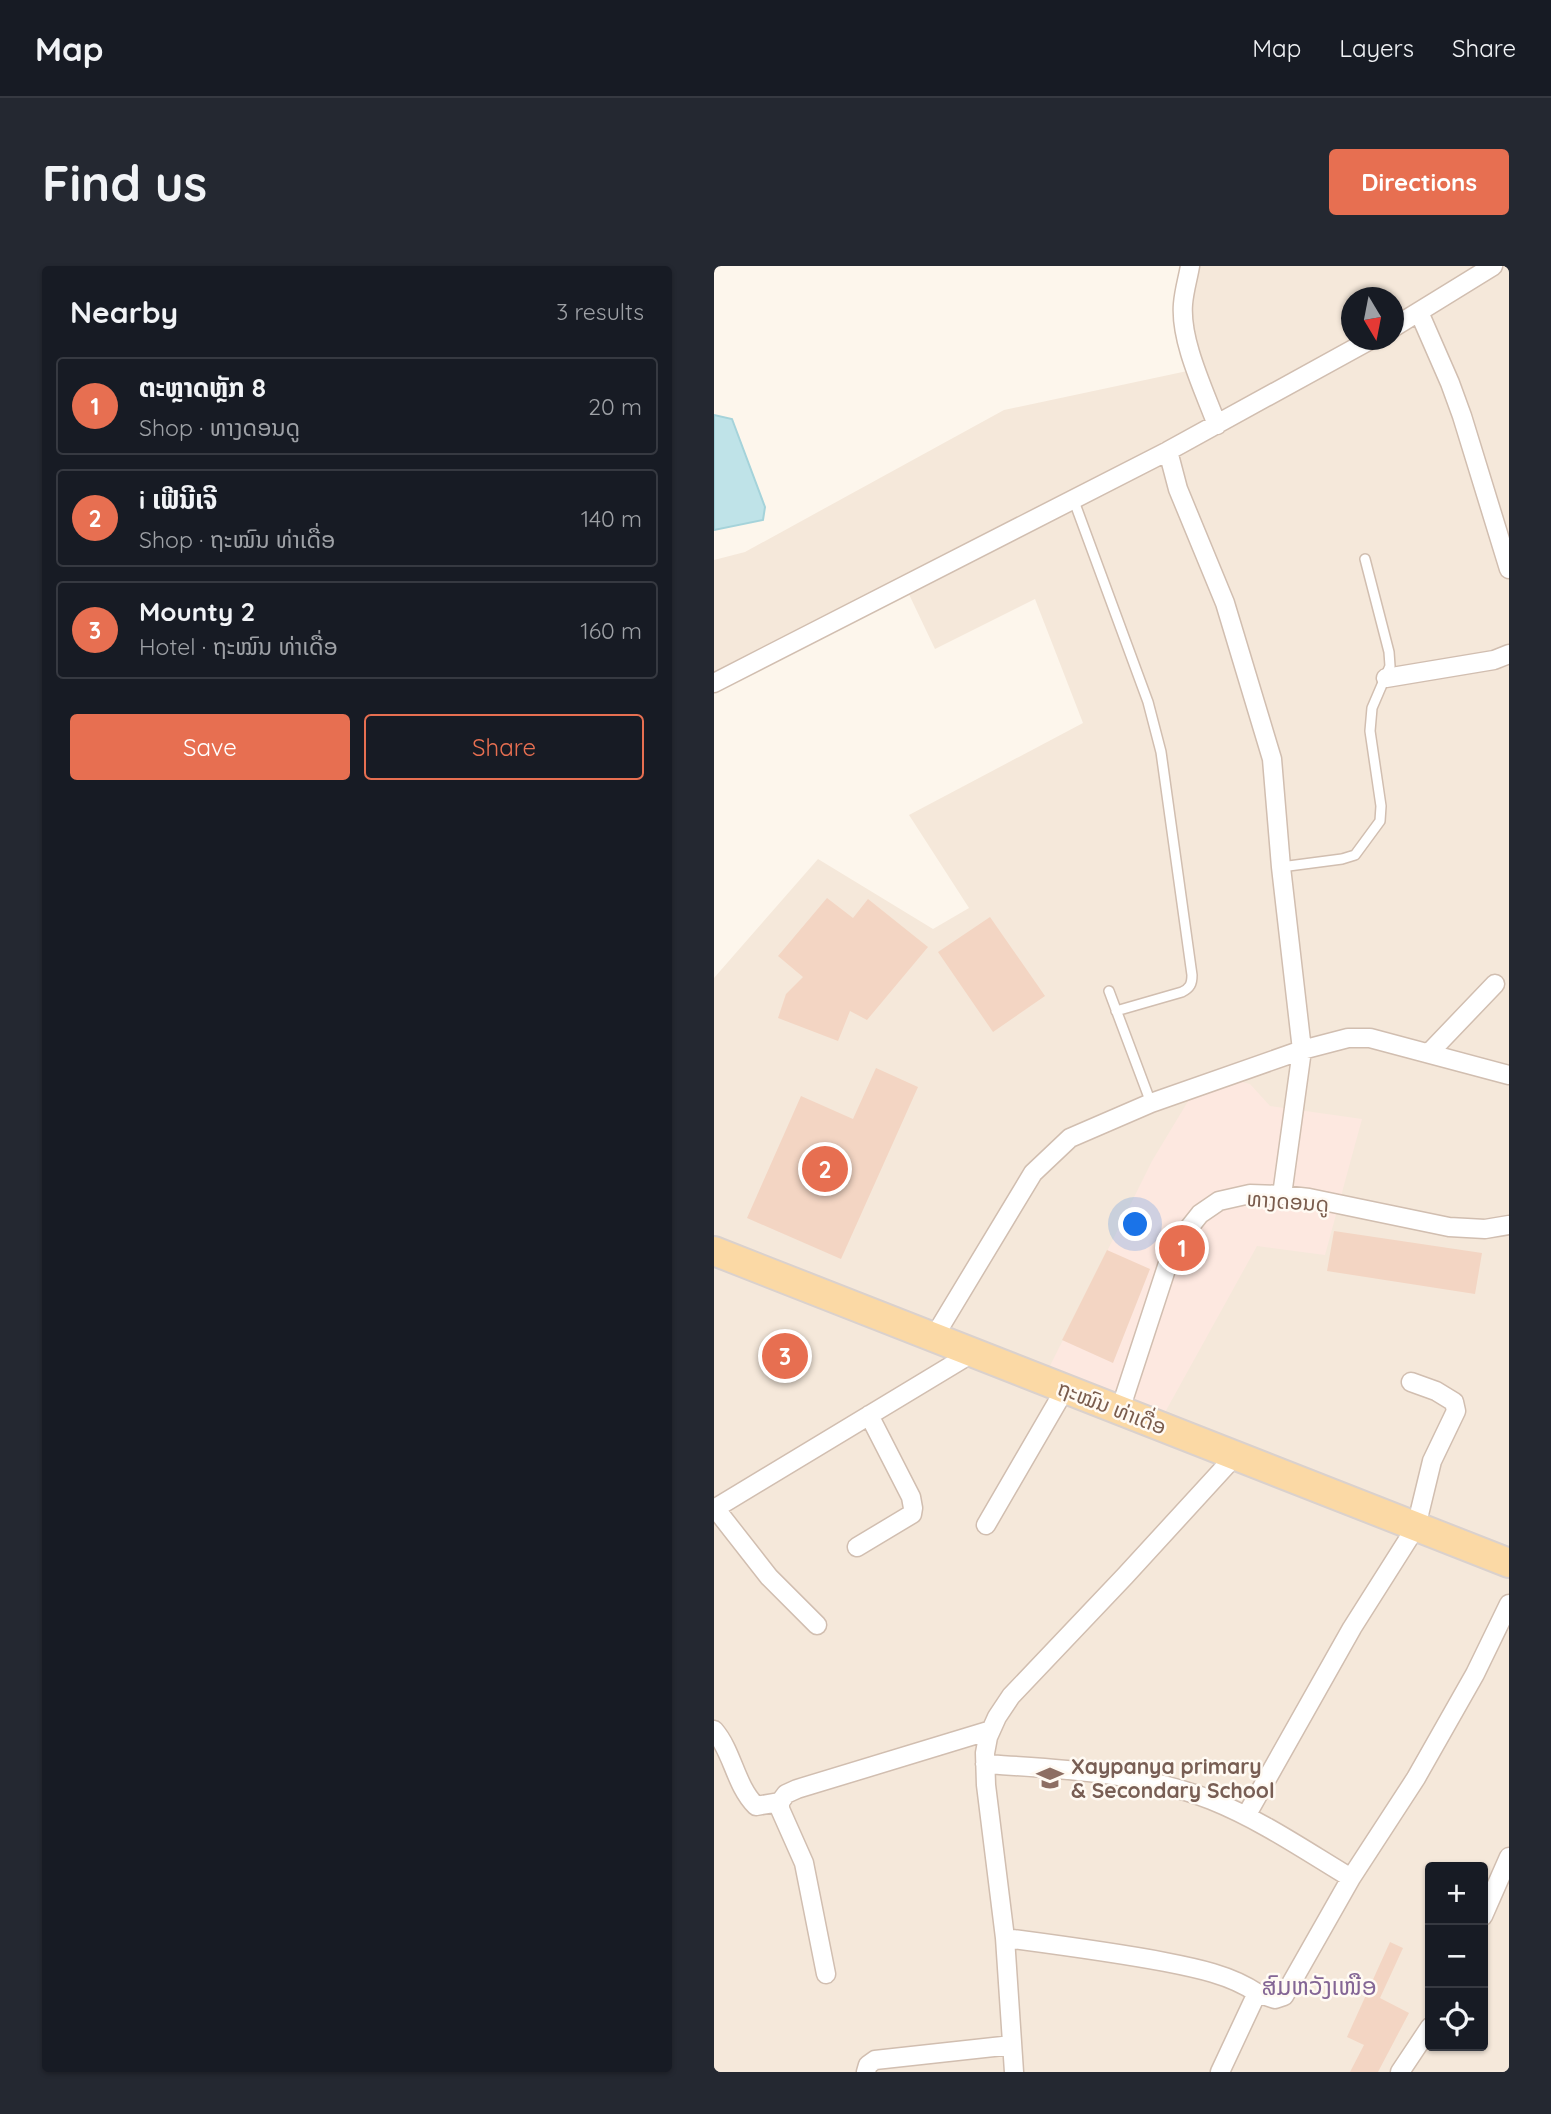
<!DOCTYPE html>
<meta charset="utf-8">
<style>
body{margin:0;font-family:Quicksand,"Noto Sans Lao",sans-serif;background:#242831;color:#f1f3f6}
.controls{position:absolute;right:21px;bottom:21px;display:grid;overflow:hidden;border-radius:7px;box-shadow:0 2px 5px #0004}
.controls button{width:63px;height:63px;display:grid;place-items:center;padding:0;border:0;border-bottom:2px solid #363941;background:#171b24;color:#f1f3f6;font:35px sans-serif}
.compass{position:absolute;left:627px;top:21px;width:63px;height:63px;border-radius:50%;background:#171b24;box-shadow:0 2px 5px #0004;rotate:170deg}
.you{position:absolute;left:422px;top:959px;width:24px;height:24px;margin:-18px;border:5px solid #fff;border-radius:50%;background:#1a73e8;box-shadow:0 0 0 10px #1a73e833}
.badge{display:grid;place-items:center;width:46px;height:46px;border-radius:50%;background:#e76f51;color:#fff;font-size:23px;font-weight:700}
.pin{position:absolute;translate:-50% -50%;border:4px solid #fff;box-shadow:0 2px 7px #0006}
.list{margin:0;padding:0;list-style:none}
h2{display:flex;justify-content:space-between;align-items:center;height:91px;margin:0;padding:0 28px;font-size:30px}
h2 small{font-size:23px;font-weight:400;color:#9ea1a6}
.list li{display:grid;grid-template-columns:46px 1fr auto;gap:21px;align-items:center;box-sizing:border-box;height:98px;margin:0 14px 14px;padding:0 14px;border:2px solid #363941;border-radius:7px}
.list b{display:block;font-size:26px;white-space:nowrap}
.list p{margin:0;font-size:23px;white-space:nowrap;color:#9ea1a6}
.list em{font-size:23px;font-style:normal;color:#9ea1a6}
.actions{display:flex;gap:14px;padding:21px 28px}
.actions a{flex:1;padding:16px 0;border:2px solid #e76f51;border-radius:7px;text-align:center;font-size:24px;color:#e76f51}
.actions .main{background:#e76f51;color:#fff}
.icon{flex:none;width:38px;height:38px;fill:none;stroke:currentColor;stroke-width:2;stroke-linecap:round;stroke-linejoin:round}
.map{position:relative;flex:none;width:795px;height:1806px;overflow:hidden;border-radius:7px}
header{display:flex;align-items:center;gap:42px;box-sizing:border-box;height:98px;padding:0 35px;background:#171b24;border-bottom:2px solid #363941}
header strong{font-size:33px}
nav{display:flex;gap:38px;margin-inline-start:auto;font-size:24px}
.intro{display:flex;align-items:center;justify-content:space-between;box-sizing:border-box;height:168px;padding:0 42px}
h1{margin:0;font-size:49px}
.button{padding:18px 32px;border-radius:7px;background:#e76f51;color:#fff;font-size:24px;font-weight:700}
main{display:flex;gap:42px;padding:0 42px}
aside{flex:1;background:#171b24;border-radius:7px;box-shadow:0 2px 5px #0004}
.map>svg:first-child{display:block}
.residential{fill:#f5e8da;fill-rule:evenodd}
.commercial{fill:#fde8e0}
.water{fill:#bfe3e8;stroke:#a5d3da;stroke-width:2}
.building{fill:#f3d5c3}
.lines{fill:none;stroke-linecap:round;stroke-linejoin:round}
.lane-casing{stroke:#d1beb0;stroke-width:12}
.street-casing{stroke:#d1beb0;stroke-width:21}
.primary-casing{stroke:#dad1cd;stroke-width:32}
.lane{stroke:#fff;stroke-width:9}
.street{stroke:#fff;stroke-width:18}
.primary{stroke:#fbd9a5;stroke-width:28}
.labels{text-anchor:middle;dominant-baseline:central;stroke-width:5;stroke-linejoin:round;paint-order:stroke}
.street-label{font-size:21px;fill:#7a5c4d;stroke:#fffaf3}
.education-label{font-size:21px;font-weight:bold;fill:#785e54;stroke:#fffaf3;text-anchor:start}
.quarter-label{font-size:24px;fill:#846695;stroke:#fffaf3}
</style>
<header>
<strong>Map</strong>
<nav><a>Map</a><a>Layers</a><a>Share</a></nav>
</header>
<div class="intro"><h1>Find us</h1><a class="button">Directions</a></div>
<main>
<aside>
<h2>Nearby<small>3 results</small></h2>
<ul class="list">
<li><span class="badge">1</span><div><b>ຕະຫຼາດຫຼັກ 8</b><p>Shop · ທາງດອນດູ</p></div><em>20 m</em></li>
<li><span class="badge">2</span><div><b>i ເຟີນີເຈີ</b><p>Shop · ຖະໝົນ ທ່າເດື່ອ</p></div><em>140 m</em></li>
<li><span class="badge">3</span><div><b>Mounty 2</b><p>Hotel · ຖະໝົນ ທ່າເດື່ອ</p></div><em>160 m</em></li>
</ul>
<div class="actions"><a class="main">Save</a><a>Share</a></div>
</aside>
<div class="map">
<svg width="795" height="1806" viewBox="0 0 795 1806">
<rect width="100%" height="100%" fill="#fdf6ec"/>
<!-- residential -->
<path class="residential" d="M476 0H795V1806H0V712L104 593 219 663 255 642 195 549 369 457 321 333 221 383 191 320 0 417V294L31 286 290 144 478 104ZM638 32H680V74H638ZM716 1601H769V1780H716Z"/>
<!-- commercial -->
<path class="commercial" d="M491 807 536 818 556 840 648 853 611 989 543 980 444 1159 329 1114 438 895Z"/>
<!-- water -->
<path class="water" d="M0 149 18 153 51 241 49 254 0 264Z"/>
<!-- building -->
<path class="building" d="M113 632 139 652 154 633 214 681 153 754 136 745 124 775 64 752 72 728 89 711 64 690Z
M276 651 331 730 279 766 224 686Z
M162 802 204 821 127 993 33 952 87 830 139 853Z
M620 965 768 987 761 1028 613 1005Z
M393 984 436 1003 399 1097 348 1074Z
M676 1676 689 1682 666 1732 695 1747 664 1806H636L650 1779 633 1771Z"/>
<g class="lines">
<!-- lane casing -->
<g class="lane-casing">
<path id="lane" d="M360 235 434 436 447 486 478 709C478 718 476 722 468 726L402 745
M567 601 628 593 641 589 666 555 667 540 656 465 658 442 676 400 675 386 651 293
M395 725 437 837"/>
</g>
<!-- street casing -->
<g class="street-casing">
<path id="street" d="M476 0C474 12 470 25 469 38 466 75 490 124 503 159
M705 46 736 117 748 150 795 303
M680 61 779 0
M672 412 780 394 795 388
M0 417 454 185
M715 787 781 718
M568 929 588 784 567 601 558 493 511 337 464 223 454 185 656 74
M220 1071 319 907 356 872 437 837 588 784 634 772H656L795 809
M406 1144 459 982 486 948 505 935 536 928 568 929 595 932 735 961 771 963 795 959
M1 1242 55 1311 103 1359
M0 1243 260 1086
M272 1259 351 1123
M143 1281 198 1248 199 1242 197 1231 155 1149
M0 1464C19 1486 21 1519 42 1540L66 1536 72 1528 83 1523 277 1464
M271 1498C347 1503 426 1506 497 1534 547 1554 592 1585 637 1612
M66 1536V1543L90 1597 112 1708
M532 1550 638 1362 702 1261 718 1195 742 1145 740 1136 722 1125 697 1116
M769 1650 795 1591
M291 1672C344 1679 398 1686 451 1696 482 1702 517 1709 543 1727
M152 1806 154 1799 161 1794 298 1779
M300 1806 291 1672 272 1519 271 1487 274 1471 283 1451 297 1430 411 1310 521 1190
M506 1806 543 1727 561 1733 570 1730 637 1612 702 1512 761 1408 795 1338
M686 1806 716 1761"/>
</g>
<!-- primary casing -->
<g class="primary-casing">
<path id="primary" d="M0 985 795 1297"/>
</g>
<!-- lane -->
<use href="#lane" class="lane"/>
<!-- street -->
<use href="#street" class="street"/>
<!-- primary -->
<use href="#primary" class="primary"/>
</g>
<!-- icons -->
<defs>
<g id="school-bare" transform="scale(2.1)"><path d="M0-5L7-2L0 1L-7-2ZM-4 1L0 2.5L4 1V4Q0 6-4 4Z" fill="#8d6e63" stroke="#fffaf3" stroke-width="2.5" paint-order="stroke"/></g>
</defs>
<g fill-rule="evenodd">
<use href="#school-bare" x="336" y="1512"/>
</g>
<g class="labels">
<!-- street labels -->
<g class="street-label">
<text transform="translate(574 935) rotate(4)">ທາງດອນດູ</text>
<text transform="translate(398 1141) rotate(21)">ຖະໝົນ ທ່າເດື່ອ</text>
</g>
<!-- education labels -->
<g class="education-label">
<text x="357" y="1500">Xaypanya primary<tspan x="357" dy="24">&amp; Secondary School</tspan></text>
</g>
<!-- quarter labels -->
<g class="quarter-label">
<text x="605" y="1720">ສົມຫວັງເໜືອ</text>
</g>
</g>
</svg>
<div class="controls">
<button>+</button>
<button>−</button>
<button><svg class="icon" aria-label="locate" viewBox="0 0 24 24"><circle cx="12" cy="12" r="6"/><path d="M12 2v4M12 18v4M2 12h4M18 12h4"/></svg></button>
</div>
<svg class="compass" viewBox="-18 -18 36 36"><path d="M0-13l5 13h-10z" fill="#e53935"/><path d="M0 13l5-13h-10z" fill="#9ea1a6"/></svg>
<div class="you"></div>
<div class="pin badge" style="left:468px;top:982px">1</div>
<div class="pin badge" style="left:111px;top:903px">2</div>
<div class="pin badge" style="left:71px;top:1090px">3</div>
</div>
</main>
